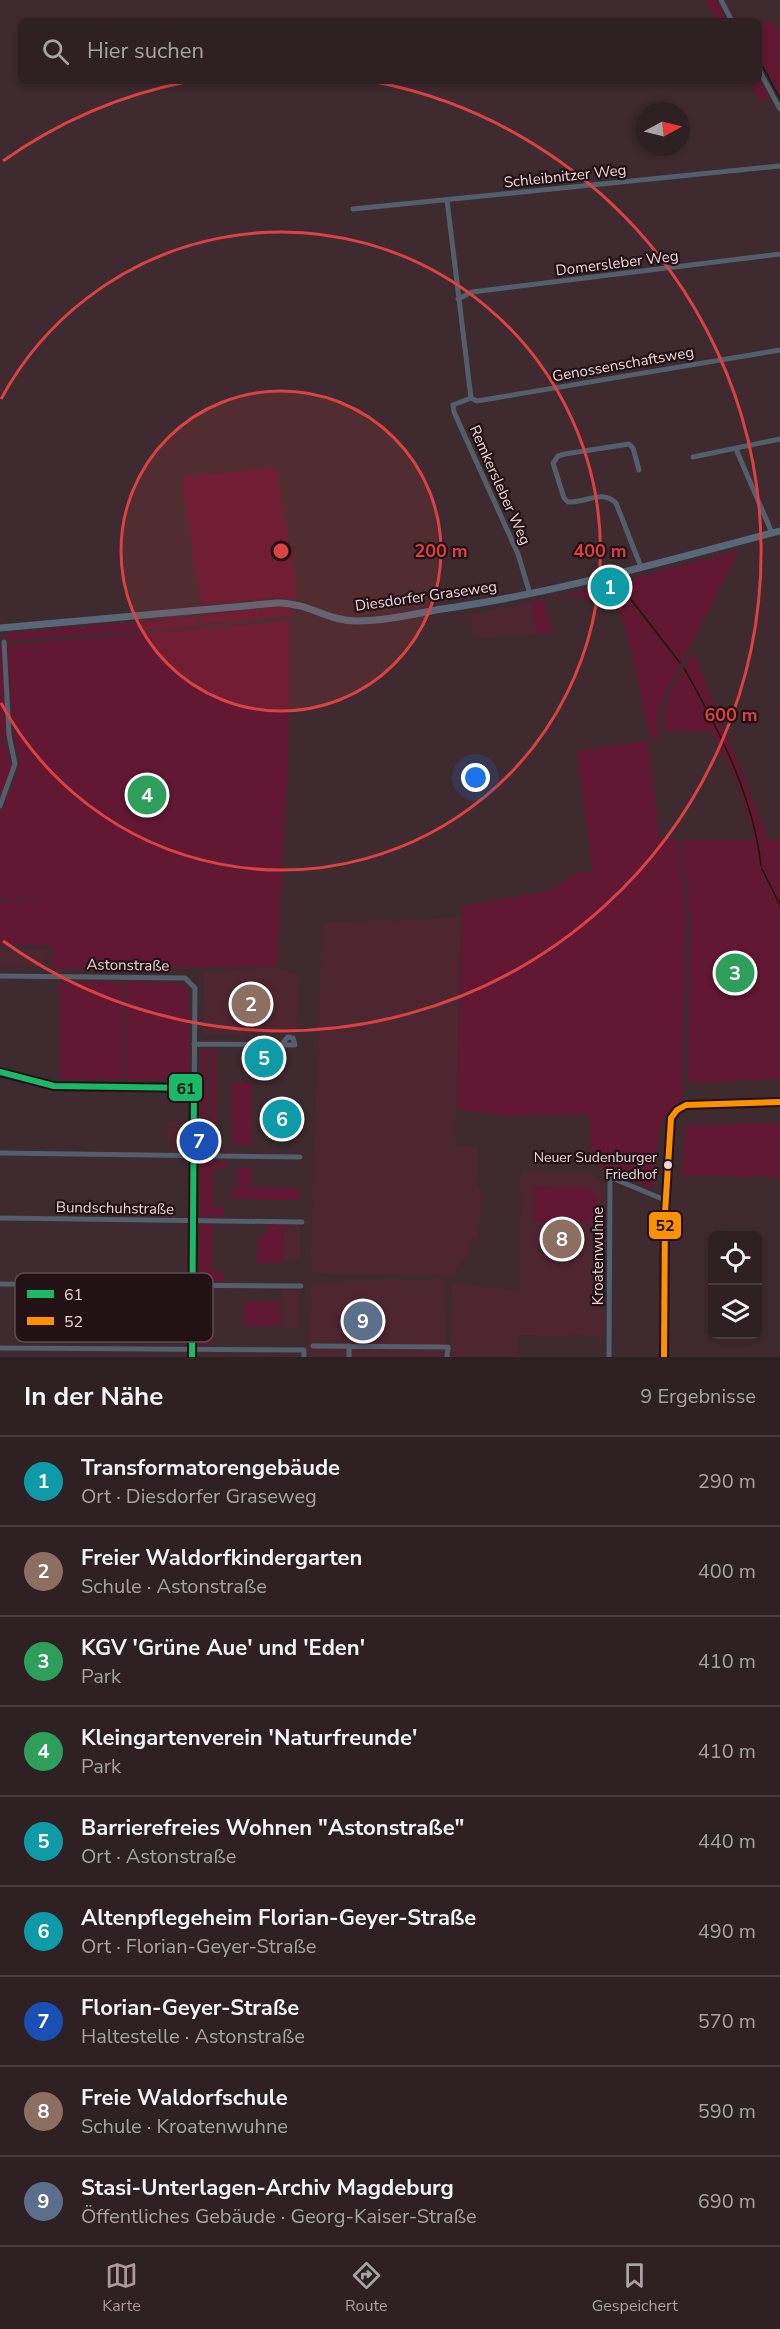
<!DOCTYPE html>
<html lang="de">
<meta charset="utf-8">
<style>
body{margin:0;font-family:"Nunito Sans",sans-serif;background:#3a2d30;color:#f1f3f6}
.controls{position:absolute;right:18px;bottom:18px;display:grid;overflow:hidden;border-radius:9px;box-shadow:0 3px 9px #0003}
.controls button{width:54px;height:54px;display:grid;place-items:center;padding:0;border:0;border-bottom:2px solid #493e41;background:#2e2023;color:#f1f3f6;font:30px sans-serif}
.compass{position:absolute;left:636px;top:102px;width:54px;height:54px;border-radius:50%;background:#2e2023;box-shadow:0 3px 9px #0003;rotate:83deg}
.you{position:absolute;left:476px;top:778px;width:21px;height:21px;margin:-15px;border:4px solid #fff;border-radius:50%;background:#1a73e8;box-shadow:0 0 0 9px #1a73e833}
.badge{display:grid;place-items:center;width:39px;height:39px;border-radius:50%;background:#b0999e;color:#fff;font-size:20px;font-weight:700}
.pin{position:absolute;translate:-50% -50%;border:3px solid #fff;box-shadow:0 2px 6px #0006}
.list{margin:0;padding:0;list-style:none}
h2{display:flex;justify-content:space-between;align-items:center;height:78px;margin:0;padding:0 24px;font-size:26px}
h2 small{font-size:20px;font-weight:400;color:#a7a3a6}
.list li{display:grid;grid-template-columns:39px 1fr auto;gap:18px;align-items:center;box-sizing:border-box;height:90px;padding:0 24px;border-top:2px solid #493e41}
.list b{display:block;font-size:22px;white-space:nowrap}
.list p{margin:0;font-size:20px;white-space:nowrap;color:#a7a3a6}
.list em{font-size:20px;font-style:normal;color:#a7a3a6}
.icon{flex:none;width:33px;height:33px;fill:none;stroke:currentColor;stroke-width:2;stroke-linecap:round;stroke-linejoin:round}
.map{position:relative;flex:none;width:780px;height:1357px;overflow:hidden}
.search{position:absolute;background:#2e2023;box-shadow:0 3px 9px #0003;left:18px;right:18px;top:18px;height:66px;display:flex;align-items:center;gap:15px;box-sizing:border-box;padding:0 21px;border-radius:9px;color:#a7a3a6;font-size:22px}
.sheet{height:888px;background:#2e2023}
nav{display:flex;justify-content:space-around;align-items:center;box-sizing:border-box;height:84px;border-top:2px solid #493e41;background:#2e2023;font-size:16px;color:#a7a3a6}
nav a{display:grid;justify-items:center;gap:3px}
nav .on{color:#b0999e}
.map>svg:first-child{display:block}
.built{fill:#4e2631}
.green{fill:#621832}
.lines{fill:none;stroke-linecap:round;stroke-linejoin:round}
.stream{stroke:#171d05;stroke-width:1.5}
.minor{stroke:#535f6b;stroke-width:5}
.secondary{stroke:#586878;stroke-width:7}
.bus-1-casing{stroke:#221115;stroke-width:10}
.bus-2-casing{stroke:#221115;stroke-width:10}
.bus-1{stroke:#1ab867;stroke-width:6}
.bus-2{stroke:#ff9000;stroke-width:6}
.ring{fill:none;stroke:#da4243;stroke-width:3}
.bus-dot{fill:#eed5da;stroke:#221115;stroke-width:2}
.labels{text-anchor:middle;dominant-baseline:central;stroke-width:4.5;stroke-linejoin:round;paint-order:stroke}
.bus-label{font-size:14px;fill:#eed5da;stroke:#221115;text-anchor:end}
.street-label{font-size:15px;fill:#eed5da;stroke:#221115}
.key{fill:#221115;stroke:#5f4c50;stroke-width:1.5}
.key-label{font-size:16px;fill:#eed5da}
.centre{fill:#da4243;stroke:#221115;stroke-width:3}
.ring-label{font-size:18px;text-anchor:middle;font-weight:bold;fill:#da4243;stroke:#221115;stroke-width:4.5;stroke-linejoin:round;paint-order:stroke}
.line-badge{stroke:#221115;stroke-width:2}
.pale-badge-label{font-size:16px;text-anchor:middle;font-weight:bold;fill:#111}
</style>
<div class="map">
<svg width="780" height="1357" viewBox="0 0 780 1357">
<rect width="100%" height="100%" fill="#3e2a2f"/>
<!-- built -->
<path class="built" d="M532 603 537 634 472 639 469 615Z
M461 918 455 1146 478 1147 477 1189 483 1190 478 1236 472 1237 471 1253 458 1265 454 1276 310 1273 322 923Z
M0 950H47L46 966H0Z
M277 968 300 976 298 1033 203 1034 204 973Z
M167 1121H183V1153L173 1152V1138H167Z
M521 1171 590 1172 605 1186 604 1336 518 1335 517 1357H450L452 1283 519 1292Z
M300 1224V1258L283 1260 284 1225Z
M447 1279 445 1357H308L310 1282Z
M281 1289 300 1290 299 1328H281Z"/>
<!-- green -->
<path class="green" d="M705 0H716L727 21H717Z
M773 22 780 35V96L759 58V23Z
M759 79 770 98 760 101 749 81H759Z
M276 467 298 597 201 604 181 477Z
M739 551 663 699 658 717 659 737 650 738 632 652 620 611 577 596 551 598 595 588 597 596 614 593 613 583Z
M544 600 552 633 537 634 532 603Z
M288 606 291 607V616L202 624 201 615Z
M198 617 197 626 5 641 4 638 7 633Z
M289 621V742L277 966 52 969V945H0V901H52L0 898V816L17 774 20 758 14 741 7 645Z
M0 645H2L7 739 0 738Z
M694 652C717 715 745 776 768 840H780V1079L688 1083 690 918 681 840H751L753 832 734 776 712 732 664 731C662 701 678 676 694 652Z
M0 741H5L12 766 0 800Z
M648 741 660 840 678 839 686 918 682 1099C651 1120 658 1150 656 1184L649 1188 591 1163 590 1115 504 1116 457 1109 463 906 549 891 577 872H593L577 751Z
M60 981 123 982 122 1080 60 1079Z
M126 982 180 983 188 988 190 1074 184 1075V1080H125Z
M202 1048 207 1049V1152H201Z
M216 1048V1151H226L228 1148V1153H210L211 1049Z
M232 1082H252V1145L232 1144Z
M780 1123V1177L681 1175 686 1125Z
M207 1161 227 1162V1168L213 1169V1207H223L225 1217H200V1165Z
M237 1168H252V1186L237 1185Z
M534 1186 590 1188 597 1197C599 1209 598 1217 587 1223L534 1222Z
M232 1187 299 1188V1200L232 1199Z
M200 1224H214L212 1227V1271L222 1272 225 1282H199Z
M267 1225H283V1263H257L258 1235H267Z
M200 1289H212L211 1345H199Z
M244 1301 279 1302V1326H244Z"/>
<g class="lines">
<!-- stream -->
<path class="stream" d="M763 67 780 99
M620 585 680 663
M684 668C719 730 753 795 761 866
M762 869 780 905"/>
<!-- minor -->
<path class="minor" d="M721 0 732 21
M759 70 780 109
M447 200 471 398
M353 209 780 166
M458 299 472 292 780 254
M736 449 772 533
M693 457 780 439
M639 470 633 448 629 444 565 454 558 456 553 463 564 498 568 502C586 503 602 489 616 503L641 567
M530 594 518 554 454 412 453 405 471 398 477 401 780 350
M0 806 15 764 9 735 4 642
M0 976 185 978 195 988 192 1357
M194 1044 295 1045 293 1038 288 1037 281 1045
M0 1072 54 1086 194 1088
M0 1153 300 1157
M0 1218 302 1222
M0 1284 301 1286
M313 1346 448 1347 447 1357
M349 1346V1357
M0 1348 304 1350V1357
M609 1357 610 1182 612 1178 665 1200
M664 1357 665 1213 671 1118 677 1110 686 1105 780 1102"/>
<!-- secondary -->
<path class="secondary" d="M0 628 277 603C307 602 328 621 356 621 385 621 414 614 442 609 557 593 668 560 780 531"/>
<!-- bus-1 casing -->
<g class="bus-1-casing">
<path id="bus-1" d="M0 1072 54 1086 194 1088 192 1357"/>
</g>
<!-- bus-2 casing -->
<g class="bus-2-casing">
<path id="bus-2" d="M664 1357 665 1213 671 1118 677 1110 686 1105 780 1102"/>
</g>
<!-- bus-1 -->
<use href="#bus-1" class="bus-1"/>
<!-- bus-2 -->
<use href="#bus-2" class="bus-2"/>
</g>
<!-- distance rings -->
<circle cx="281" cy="551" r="160" fill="#da4243" fill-opacity=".12"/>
<g class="ring">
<circle cx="281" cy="551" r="160"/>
<path d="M1 399A319 319 0 1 1 1 703"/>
<path d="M3 161A479 479 0 0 1 186 82M376 82A479 479 0 1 1 3 941"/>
</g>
<!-- markers -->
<circle class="bus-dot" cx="668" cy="1165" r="5"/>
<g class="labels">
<!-- bus labels -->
<g class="bus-label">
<text x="657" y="1157">Neuer Sudenburger<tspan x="657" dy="17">Friedhof</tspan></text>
</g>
<!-- street labels -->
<g class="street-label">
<text transform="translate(565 176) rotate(-6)">Schleibnitzer Weg</text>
<text transform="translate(617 263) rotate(-7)">Domersleber Weg</text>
<text transform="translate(623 364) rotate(-10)">Genossenschaftsweg</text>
<text transform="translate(500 485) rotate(66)">Remkersleber Weg</text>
<text transform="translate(426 596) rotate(-8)">Diesdorfer Graseweg</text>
<text transform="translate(128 965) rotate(1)">Astonstraße</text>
<text transform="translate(115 1208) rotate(1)">Bundschuhstraße</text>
<text transform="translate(598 1256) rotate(-90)">Kroatenwuhne</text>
</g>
</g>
<!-- legend -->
<rect x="15" y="1273" width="198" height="69" rx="9" class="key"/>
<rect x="27" y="1290" width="27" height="8" fill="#1ab867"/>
<rect x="27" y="1317" width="27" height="8" fill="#ff9000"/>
<g class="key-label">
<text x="64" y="1300">61</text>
<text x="64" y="1327">52</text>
</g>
<circle cx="281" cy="551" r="9" class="centre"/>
<g class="ring-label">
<text x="441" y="557">200 m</text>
<text x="600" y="557">400 m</text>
<text x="731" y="721">600 m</text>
</g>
<g class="line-badge">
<rect x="168" y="1073" width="35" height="29" rx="6" fill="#1ab867"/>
<rect x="648" y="1211" width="34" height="29" rx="6" fill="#ff9000"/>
</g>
<g class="pale-badge-label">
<text x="186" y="1094">61</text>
<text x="665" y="1231">52</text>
</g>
</svg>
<div class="controls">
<button><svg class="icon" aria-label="locate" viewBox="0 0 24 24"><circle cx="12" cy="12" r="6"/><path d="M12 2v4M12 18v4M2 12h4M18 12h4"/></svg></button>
<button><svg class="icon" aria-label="layers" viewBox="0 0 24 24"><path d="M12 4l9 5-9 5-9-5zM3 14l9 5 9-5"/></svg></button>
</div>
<svg class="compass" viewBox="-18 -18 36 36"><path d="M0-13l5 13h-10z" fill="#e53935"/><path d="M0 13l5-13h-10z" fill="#a7a3a6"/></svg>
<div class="you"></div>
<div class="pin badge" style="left:610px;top:587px;background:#0f9aa8">1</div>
<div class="pin badge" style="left:251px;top:1004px;background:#8d6e63">2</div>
<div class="pin badge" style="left:735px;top:973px;background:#2e9e5b">3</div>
<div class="pin badge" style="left:147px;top:795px;background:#2e9e5b">4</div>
<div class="pin badge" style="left:264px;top:1058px;background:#0f9aa8">5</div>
<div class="pin badge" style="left:282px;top:1119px;background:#0f9aa8">6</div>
<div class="pin badge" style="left:199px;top:1141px;background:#1a4fb4">7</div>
<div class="pin badge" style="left:562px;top:1239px;background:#8d6e63">8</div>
<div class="pin badge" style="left:363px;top:1321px;background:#5c6f8a">9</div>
<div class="search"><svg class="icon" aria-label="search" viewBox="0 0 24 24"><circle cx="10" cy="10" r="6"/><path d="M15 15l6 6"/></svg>Hier suchen</div>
</div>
<section class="sheet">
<h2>In der Nähe<small>9 Ergebnisse</small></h2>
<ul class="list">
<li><span class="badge" style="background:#0f9aa8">1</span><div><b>Transformatorengebäude</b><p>Ort · Diesdorfer Graseweg</p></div><em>290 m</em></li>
<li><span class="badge" style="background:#8d6e63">2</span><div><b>Freier Waldorfkindergarten</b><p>Schule · Astonstraße</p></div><em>400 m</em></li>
<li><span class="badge" style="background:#2e9e5b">3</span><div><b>KGV 'Grüne Aue' und 'Eden'</b><p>Park</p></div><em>410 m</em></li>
<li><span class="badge" style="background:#2e9e5b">4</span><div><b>Kleingartenverein 'Naturfreunde'</b><p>Park</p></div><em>410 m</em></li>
<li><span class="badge" style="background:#0f9aa8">5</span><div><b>Barrierefreies Wohnen &quot;Astonstraße&quot;</b><p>Ort · Astonstraße</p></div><em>440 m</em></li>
<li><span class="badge" style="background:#0f9aa8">6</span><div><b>Altenpflegeheim Florian-Geyer-Straße</b><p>Ort · Florian-Geyer-Straße</p></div><em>490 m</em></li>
<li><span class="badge" style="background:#1a4fb4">7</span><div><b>Florian-Geyer-Straße</b><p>Haltestelle · Astonstraße</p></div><em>570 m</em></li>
<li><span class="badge" style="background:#8d6e63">8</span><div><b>Freie Waldorfschule</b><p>Schule · Kroatenwuhne</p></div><em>590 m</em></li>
<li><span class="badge" style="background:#5c6f8a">9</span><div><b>Stasi-Unterlagen-Archiv Magdeburg</b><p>Öffentliches Gebäude · Georg-Kaiser-Straße</p></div><em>690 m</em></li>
</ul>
</section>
<nav>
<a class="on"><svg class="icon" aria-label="map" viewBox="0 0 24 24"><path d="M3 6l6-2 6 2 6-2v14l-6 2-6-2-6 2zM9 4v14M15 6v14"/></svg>Karte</a>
<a><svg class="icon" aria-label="directions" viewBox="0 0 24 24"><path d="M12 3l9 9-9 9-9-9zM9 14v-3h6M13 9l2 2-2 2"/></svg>Route</a>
<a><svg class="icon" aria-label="saved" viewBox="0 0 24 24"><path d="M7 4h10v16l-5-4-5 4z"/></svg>Gespeichert</a>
</nav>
